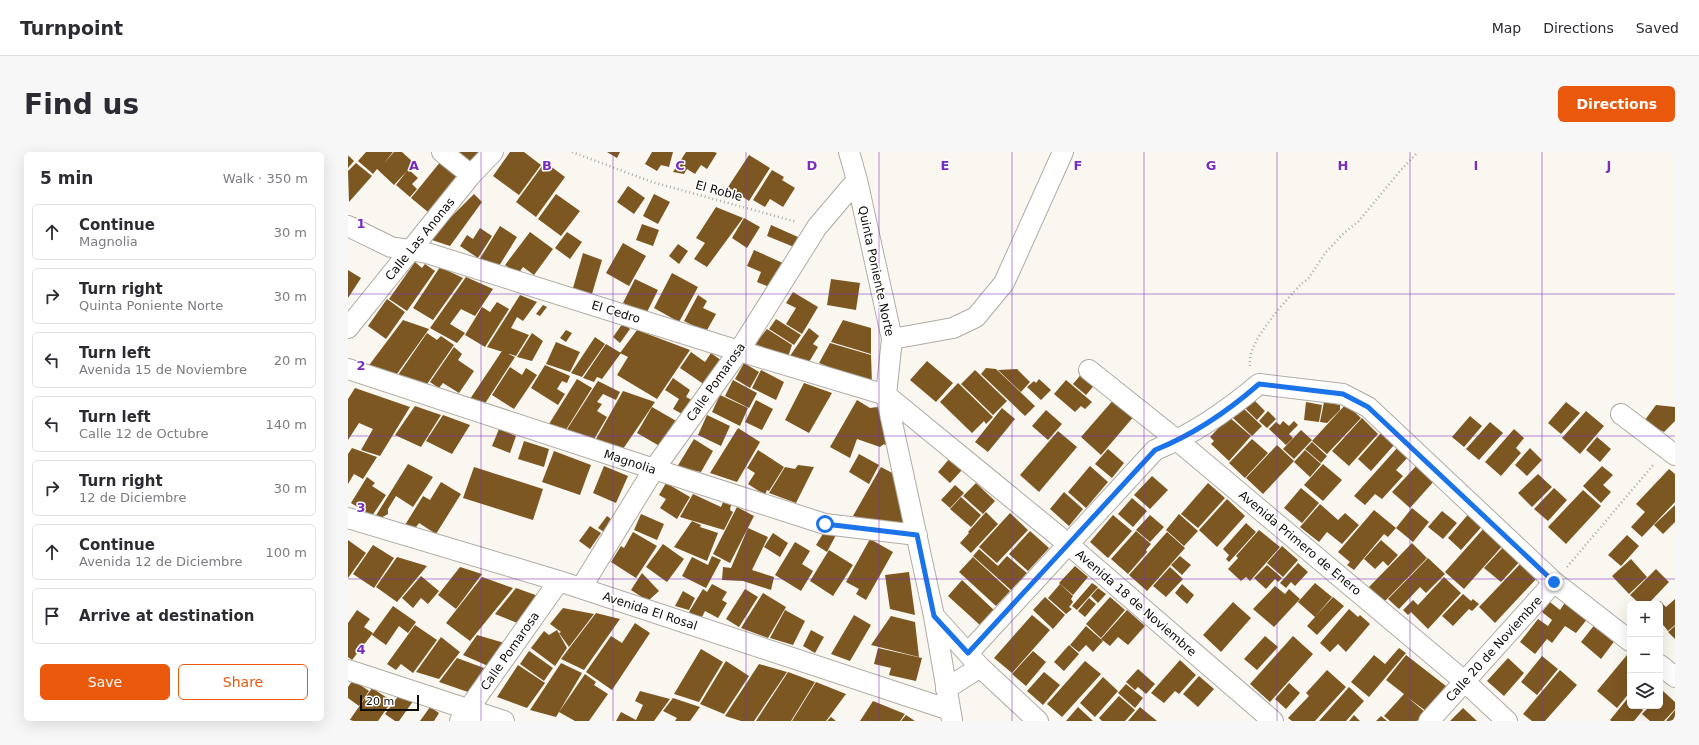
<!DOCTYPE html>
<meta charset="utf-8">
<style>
body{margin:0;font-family:"DejaVu Sans",sans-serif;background:#f7f7f7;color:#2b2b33}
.controls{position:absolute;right:12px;bottom:12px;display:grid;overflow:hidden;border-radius:6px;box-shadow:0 4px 16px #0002}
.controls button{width:36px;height:36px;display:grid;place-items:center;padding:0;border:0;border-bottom:1px solid #e1e1e2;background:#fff;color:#2b2b33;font:20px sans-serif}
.scale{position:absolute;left:12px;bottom:10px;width:59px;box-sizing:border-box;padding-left:4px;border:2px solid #0e0d0b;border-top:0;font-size:11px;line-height:14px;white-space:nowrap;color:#0e0d0b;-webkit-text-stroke:3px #fff;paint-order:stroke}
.stop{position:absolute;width:12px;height:12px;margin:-9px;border:3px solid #1a73e8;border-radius:50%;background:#fff}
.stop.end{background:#1a73e8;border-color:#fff;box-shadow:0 1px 4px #0008}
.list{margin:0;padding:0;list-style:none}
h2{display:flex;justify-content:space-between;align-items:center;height:52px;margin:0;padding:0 16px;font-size:17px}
h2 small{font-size:13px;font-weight:400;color:#7c7c81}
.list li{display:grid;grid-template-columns:26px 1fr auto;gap:12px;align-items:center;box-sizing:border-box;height:56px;margin:0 8px 8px;padding:0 8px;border:1px solid #e1e1e2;border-radius:6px}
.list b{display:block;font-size:15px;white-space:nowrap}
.list p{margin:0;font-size:13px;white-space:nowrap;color:#7c7c81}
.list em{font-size:13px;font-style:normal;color:#7c7c81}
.actions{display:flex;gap:8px;padding:12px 16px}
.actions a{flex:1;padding:9px 0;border:1px solid #ea580c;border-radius:6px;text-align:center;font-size:14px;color:#ea580c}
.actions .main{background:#ea580c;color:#fff}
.icon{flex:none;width:22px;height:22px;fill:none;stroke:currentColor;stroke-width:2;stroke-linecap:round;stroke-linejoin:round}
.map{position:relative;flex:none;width:1327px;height:569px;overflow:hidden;border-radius:6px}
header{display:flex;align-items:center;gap:24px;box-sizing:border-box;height:56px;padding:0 20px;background:#fff;border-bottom:1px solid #e1e1e2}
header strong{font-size:19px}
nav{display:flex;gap:22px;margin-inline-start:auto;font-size:14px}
.intro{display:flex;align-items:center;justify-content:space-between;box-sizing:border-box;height:96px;padding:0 24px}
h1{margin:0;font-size:28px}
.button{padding:10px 18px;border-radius:6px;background:#ea580c;color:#fff;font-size:14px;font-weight:700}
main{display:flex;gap:24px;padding:0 24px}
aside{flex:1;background:#fff;border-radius:6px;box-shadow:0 4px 16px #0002}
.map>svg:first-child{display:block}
.building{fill:#7c5722}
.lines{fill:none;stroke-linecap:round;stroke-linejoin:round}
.minor-casing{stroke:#afaca5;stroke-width:22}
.path{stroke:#aba9a4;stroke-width:2.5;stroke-dasharray:1 3;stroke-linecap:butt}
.minor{stroke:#fff;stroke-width:20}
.route{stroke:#1a73e8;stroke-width:5}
.grid{fill:none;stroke:#7b2cbf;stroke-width:1;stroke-opacity:0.55}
.labels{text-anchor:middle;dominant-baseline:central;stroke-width:3;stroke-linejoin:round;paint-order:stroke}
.street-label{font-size:12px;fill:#0e0d0b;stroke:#fff}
.grid-label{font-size:13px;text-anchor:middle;font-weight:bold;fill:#7b2cbf;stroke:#fff;stroke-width:3;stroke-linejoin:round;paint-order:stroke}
</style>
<header>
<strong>Turnpoint</strong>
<nav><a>Map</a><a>Directions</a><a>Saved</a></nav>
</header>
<div class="intro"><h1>Find us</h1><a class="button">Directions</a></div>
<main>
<aside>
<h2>5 min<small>Walk · 350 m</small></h2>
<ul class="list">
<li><svg class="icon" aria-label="ahead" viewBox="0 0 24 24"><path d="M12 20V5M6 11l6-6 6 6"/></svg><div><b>Continue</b><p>Magnolia</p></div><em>30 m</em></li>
<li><svg class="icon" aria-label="right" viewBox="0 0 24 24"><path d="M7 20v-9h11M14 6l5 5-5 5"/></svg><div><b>Turn right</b><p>Quinta Poniente Norte</p></div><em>30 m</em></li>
<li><svg class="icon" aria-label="left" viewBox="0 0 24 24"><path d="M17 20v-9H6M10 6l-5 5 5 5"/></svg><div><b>Turn left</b><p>Avenida 15 de Noviembre</p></div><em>20 m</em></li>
<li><svg class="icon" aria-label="left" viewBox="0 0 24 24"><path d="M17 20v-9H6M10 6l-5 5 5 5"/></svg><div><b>Turn left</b><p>Calle 12 de Octubre</p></div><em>140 m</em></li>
<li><svg class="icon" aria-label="right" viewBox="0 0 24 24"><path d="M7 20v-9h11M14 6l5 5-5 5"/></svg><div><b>Turn right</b><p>12 de Diciembre</p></div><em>30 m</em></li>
<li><svg class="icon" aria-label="ahead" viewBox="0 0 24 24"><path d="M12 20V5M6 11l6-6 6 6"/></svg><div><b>Continue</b><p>Avenida 12 de Diciembre</p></div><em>100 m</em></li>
<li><svg class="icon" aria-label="arrive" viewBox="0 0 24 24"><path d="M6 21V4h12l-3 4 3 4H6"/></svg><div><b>Arrive at destination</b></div></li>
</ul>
<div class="actions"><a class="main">Save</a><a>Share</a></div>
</aside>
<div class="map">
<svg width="1327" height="569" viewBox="0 0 1327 569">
<rect width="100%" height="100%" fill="#faf7f0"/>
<!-- building -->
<path class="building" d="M18 0H45L36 11 46 0H54L66 11 60 17 70 26 64 32 69 37 62 45 48 33 59 19 46 33 29 17 25 22 10 9Z
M105 0H131L121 13Z
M162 0H176L193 13 171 43 145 24Z
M259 0H272L269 6Z
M304 0H325L321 15 313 13 309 19 297 12Z
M338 0H366L369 1 359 17 353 13 347 22 339 17 336 22 325 20Z
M0 3 6 9 0 16Z
M401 3 422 16 401 49 380 35Z
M93 9 110 23 80 60 63 46Z
M197 10 217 25 188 65 168 50Z
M8 11 24 24 1 50 0 19Z
M424 18 436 25 434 28 447 36 435 55 422 47 417 55 405 48Z
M280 34 297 46 286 62 269 50Z
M126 42 134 50 102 94 81 87Z
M208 42 232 59 213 84 190 67Z
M306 42 322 50 310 72 295 64Z
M368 55 395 66 359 115 346 107 357 91 348 86Z
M396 66 412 75 399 96 384 86Z
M294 72 311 78 305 94 288 88Z
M423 73 450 85 446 95 419 84Z
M152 74 169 85 151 114 131 108Z
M132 76 144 84 130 106 112 94 119 83 125 87Z
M182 80 205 97 186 123 175 115 170 122 157 113Z
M219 80 234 90 222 107 207 96Z
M275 91 298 104 281 134 258 121Z
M330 92 340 99 331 112 321 104Z
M406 98 437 112 426 137 409 130 413 120 399 114Z
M235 101 254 108 244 142 225 136Z
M67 110 74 116 77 112 87 119 59 159 41 147Z
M92 115 115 126 85 168 65 156Z
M0 118 13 126 0 146Z
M324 121 350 135 331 170 306 156Z
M118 125 145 137 127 164 113 157 102 172 117 181 109 191 82 176Z
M287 127 310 138 298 162 275 151Z
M483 127 512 131 508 158 479 153Z
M445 140 470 155 454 182 438 172 448 156 438 151Z
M172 143 189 150 175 169 169 165 163 176 181 183 168 204 139 195Z
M350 143 359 149 355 156 368 162 358 180 336 169Z
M39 147 57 160 38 187 20 174Z
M149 150 161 157 137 195 117 183 134 155 142 160Z
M195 153 199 155 192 164 188 162Z
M428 167 453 183 446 193 421 177Z
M55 168 81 177 46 226 19 216Z
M495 168 523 176V202L483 190Z
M275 171 282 177 272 191 265 185Z
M461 176 471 184 465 192 470 195 461 210 442 204Z
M419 177 444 193 440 205 407 192Z
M218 178 224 181 218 190 212 186Z
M289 178 342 198 309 247 269 223 280 205 272 201Z
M79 181 89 188 93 184 106 193 77 235 48 226Z
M184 181 195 189 184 209 169 205Z
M247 185 257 192 234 225 223 221Z
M208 190 232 200 222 220 198 212Z
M482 191 523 203 524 232 471 211Z
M258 192 273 201 254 227 249 225 246 230 235 226Z
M106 195 114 202 110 208 126 219 111 241 95 231 91 236 82 230Z
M154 199 167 205 136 253 122 247Z
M343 200 357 210 363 201 374 209 357 233 332 216Z
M579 209 605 231 588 250 562 228Z
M396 211 411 220 402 236 387 227Z
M197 213 222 224 219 231 214 229 209 237 217 242 210 253 183 236Z
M162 215 174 223 178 216 189 223 166 257 144 243Z
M638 216 648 217 687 254 677 264 633 222Z
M669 217 682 230 673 240 650 218Z
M413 218 436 230 428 248 404 236Z
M627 218 659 249 645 263 613 232Z
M736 219 749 230 738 243 725 232Z
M325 226 342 238 338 245 344 248 336 263 325 257 331 247 317 238Z
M229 227 244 236 216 281 201 272Z
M691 227 703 238 693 248 679 235 686 229 688 231Z
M385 228 409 241 401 256 377 244Z
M718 228 744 250 737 257 733 254 727 260 706 242Z
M250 229 272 240 268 248 255 242 249 250 254 252 249 259 259 265 245 289 218 279Z
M456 231 484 241 461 281 437 268Z
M610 231 645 265 638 272 636 269 624 281 592 250Z
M7 236 62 255 32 304 13 298 25 277 11 271 0 288V247Z
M275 239 307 250 275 297 248 287Z
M372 243 400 256 392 274 364 260Z
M767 246 787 263 753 303 733 285Z
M905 247 917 259 909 268 897 256Z
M408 248 425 257 414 278 397 270Z
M509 248 522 256 537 254 547 291 537 293 536 292 532 295 509 287 502 306 482 295Z
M958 250 974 253 971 270 956 268Z
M976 250 992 253V258L979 271 972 270Z
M1218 250 1232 261 1213 282 1200 271Z
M998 252 1013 266 979 302 964 289Z
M1308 253 1327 255V269L1316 280 1308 276 1303 281 1294 272Z
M67 254 93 263 73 295 47 283Z
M304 255 330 270 315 296 289 281Z
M654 256 667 267 640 300 627 290Z
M895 256 914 274 904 284 885 266Z
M698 258 714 272 700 288 684 274Z
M920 259 928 267 919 276 911 269Z
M1238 259 1256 274 1232 302 1214 286Z
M95 263 122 273 104 302 78 289Z
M359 263 382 274 373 294 350 283Z
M1122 264 1134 274 1116 295 1104 285Z
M881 265 903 284 881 309 863 292 866 289 862 285Z
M1014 266 1030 282 1001 314 984 299Z
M935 269 941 274 946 269 950 273 941 282 945 286 938 293 921 277 928 270 932 273Z
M1142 270 1155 281 1131 308 1118 297Z
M390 276 412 290 389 330 362 321Z
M151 277 168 284 162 301 144 294Z
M1166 277 1176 286 1168 296 1173 301 1153 324 1137 310Z
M953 278 964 288 946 307 935 297Z
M710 279 729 295 691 340 672 323Z
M1033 281 1046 293 1023 319 1010 307Z
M1249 285 1263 297 1252 310 1238 298Z
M346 287 365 299 353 320 329 315Z
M904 287 920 301 897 326 881 311Z
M176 289 201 297 196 315 170 307Z
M964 290 979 304 973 311 957 297Z
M929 293 946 309 915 342 898 326Z
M1050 295 1061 304 1048 318 1055 324 1034 347 1027 342 1017 353 1006 344Z
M4 296 29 305 15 327 6 322 0 332V302Z
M1182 296 1194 308 1179 324 1167 313Z
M760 297 776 311 764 326 747 312Z
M410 298 436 315 421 339 419 338 417 343 400 332 407 321 399 316Z
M957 298 973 312 962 325 946 310Z
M206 299 243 313 232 343 194 330Z
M511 302 531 313 521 332 501 320Z
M602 306 614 318 602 331 590 320Z
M60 312 85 325 65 355 48 344 40 357V362L31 367 27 365Z
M975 312 994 328 975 349 956 333Z
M1070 312 1087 328 1062 356 1044 340Z
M450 313 466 315 448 351 421 341 437 315 447 317Z
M256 314 280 324 268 351 245 341Z
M742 314 760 330 738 356 720 340Z
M1254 314 1265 323 1255 333 1263 340 1253 351 1235 334Z
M126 315 195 337 185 368 115 346Z
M533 315 550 324 560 380 505 364Z
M1321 317 1327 322V350L1294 385 1283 375 1297 360 1288 352Z
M1190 322 1204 335 1184 355 1170 341Z
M804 324 820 338 802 357 786 343Z
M19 325 27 331 24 334 38 343 24 364 3 351Z
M93 330 113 342 88 382 71 371 66 378 57 373 75 344 82 348Z
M318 331 342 345 329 367 312 356 318 347 311 343Z
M628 331 647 349 635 362 615 344Z
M860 331 877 346 850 376 833 362Z
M607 333 616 341 602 356 593 348Z
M953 336 971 351 954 371 936 356Z
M1206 336 1219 348 1200 369 1186 357Z
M1235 338 1253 354 1218 392 1200 375Z
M716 340 735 357 721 374 702 357Z
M345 342 373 355 375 350 383 353 382 358 385 360 376 378 332 365Z
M613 345 633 363 623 375 602 357Z
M784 346 799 359 785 375 770 362Z
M879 347 897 364 869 395 851 378Z
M972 352 990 368 997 361 1011 373 994 392 979 380 971 390 952 375Z
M1327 353V370L1315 382 1306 373Z
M389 355 406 364 382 411 365 402Z
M1064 356 1081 370 1065 390 1048 376Z
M1026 358 1048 376 1040 385 1036 382 1006 418 999 413 1002 410 990 400Z
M1094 359 1109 371 1095 387 1080 375Z
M1123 359 1137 371 1113 398 1100 386Z
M638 360 650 372 623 401 612 391 621 381 620 380Z
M662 361 680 378 649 411 631 395Z
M293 362 316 372 309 388 286 378Z
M831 362 850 379 836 394 818 378Z
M765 363 784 379 760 406 742 390Z
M802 363 816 375 802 390 788 378Z
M259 364 267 370 259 382 250 376Z
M344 369 353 373 352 375 370 381 359 409 326 395Z
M898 371 908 380 881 410 878 407 881 403 875 397Z
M242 374 253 381 242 397 231 389Z
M1137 375 1156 392 1116 437 1097 420Z
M400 376 420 385 404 418 426 425 423 438 395 429 374 428 375 415 383 416Z
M478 377 488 383 479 400 468 393Z
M911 378 932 395 902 429 898 425 893 429 880 417 890 406 888 404Z
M682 379 701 396 680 419 661 402Z
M788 379 803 392 798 398 799 400 780 422 763 407Z
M285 380 309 394 288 426 263 410 273 394 276 396Z
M819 380 837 396 799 439 781 423Z
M425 381 440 391 432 405 416 395Z
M1279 383 1291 394 1273 414 1260 403Z
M522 387 545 400 518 448 508 442 511 437 498 430Z
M0 388 18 401 0 426Z
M1033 388 1050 403 1040 414 1035 409 1027 417 1016 407Z
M447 390 462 399 454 412 465 419 453 439 427 423Z
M1064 391 1079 406 1035 451 1020 436Z
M315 392 336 407 319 430 298 415Z
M25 393 46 406 26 436 5 422Z
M1157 393 1174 407 1153 430 1136 416Z
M934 394 950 408 935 425 919 411Z
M631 397 650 414 659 404 679 421 663 438 625 404Z
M481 398 505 413 485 444 462 429Z
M364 404 373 408 358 436 334 424 344 405 360 413Z
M832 404 843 413 834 423 823 413Z
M49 405 79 414 49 450 28 435Z
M625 405 662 439 648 454 611 420Z
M1080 406 1097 422 1078 441 1072 435 1051 457 1040 447Z
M1283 407 1299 425 1281 442 1264 424Z
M1174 410 1190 425 1147 471 1131 455Z
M950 411 960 420 947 434 943 430 938 436 932 431Z
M919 413 934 426 930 430 927 427 918 437 906 426Z
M727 414 740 425 725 443 711 431Z
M112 415 134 422 108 457 90 443Z
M822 415 835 427 818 445 805 434Z
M1308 417 1321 430 1300 452H1292L1282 443Z
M561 420 567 463 542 457 537 423Z
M294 421 311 439 300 449 283 438Z
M73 424 91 439 80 452 73 446 65 456 54 446Z
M134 425 165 436 122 489 98 471Z
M1096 425 1113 441 1080 477 1063 460 1066 457 1060 463 1055 458 1065 448 1070 453Z
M614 428 647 459 633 474 600 444Z
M744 431 750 435 729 458 724 454Z
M967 431 984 445 967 465 950 450Z
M364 432 379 440 374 448 379 451 370 466 357 459 353 467 341 460 355 437 359 440Z
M712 432 725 444 723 447 725 450 721 455 724 457 718 462 700 446Z
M834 432 846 443 839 452 827 441Z
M927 434 937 442 941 437 952 447 926 475 905 457Z
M168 436 193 445 172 472 147 462Z
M750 436 758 442 750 451 743 444Z
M397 437 410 445 391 475 378 467Z
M335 439 347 446 341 458 327 454Z
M415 441 438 455 420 486 393 476Z
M1115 442 1123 449 1125 447 1131 452 1124 459 1121 457 1105 474 1094 464Z
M697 445 717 463 705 477 685 458Z
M762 445 777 458 753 486 738 472Z
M985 445 996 454 969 483 959 474Z
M741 446 748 452 737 465 730 459Z
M1327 447V473L1320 479 1312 469V452H1308L1312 449 1318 455Z
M1218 449 1240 466 1228 481 1217 474 1204 491 1199 487 1187 502 1172 490 1190 467 1200 474 1204 468 1194 460 1202 450 1212 458Z
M885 450 903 466 873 500 855 483Z
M45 454 68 470 60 481 51 474 38 493 24 483Z
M215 456 246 462 221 495 211 481 213 480 202 472Z
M1001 457 1010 465 1012 463 1022 472 998 500 990 492 982 500 972 491Z
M9 458 22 467 16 475 25 481 4 508 0 505V471Z
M437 458 457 469 445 493 422 486Z
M779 458 797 474 780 493 770 485 762 494 753 487Z
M248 461 272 467 236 518 213 507Z
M506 463 523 473 502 509 483 502Z
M684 463 702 478 664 521 646 506Z
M543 464 567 470 571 505 523 493Z
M287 471 302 481 264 538 238 520 263 484 274 491Z
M1248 471 1268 487 1253 507 1233 490Z
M67 473 89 488 65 521 53 512 48 518 39 512Z
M738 474 755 489 745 500 738 493 731 500 722 493Z
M1327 474V487L1320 480Z
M209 478 219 496 207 514 183 496 196 479 201 483Z
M463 478 476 485 467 501 455 494Z
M129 483 160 492 140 514 115 503Z
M917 484 930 495 909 518 896 507Z
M945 484 965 502 922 550 902 532Z
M93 485 112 500 91 527 68 520Z
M721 493 731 502 716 519 706 510Z
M530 496 574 506 568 529 541 523 543 516 526 512Z
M1051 496 1058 501 1021 545 1003 530 1026 503 1037 512Z
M353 497 375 510 351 550 326 542Z
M181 499 205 516 196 529 172 512Z
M685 499 698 510 678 534 664 522Z
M1058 503 1098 534 1078 559 1059 545 1077 560 1069 569H1042L1036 564 1056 542 1038 528Z
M1279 503 1282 505V540L1269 556 1249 539Z
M1194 504 1210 517 1189 543 1173 530Z
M109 506 136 516 120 540 91 530Z
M1160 506 1176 521 1156 544 1139 529Z
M832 508 848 523 831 542 827 539 816 551 803 541Z
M378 509 401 524 376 562 352 552Z
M737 509 753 522 714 565 699 552Z
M213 511 234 521 208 565 182 558Z
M411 512 439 520 406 569H393L377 564Z
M170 513 197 531 179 556 149 545Z
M790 517 807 532 798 542 790 535 787 538 778 530Z
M979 518 998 535 967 569H944L940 566 961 544 958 541Z
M1212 518 1229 533 1197 569H1184L1175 562Z
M440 520 467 530 443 569H408Z
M696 520 712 533 695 553 679 539Z
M237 522 248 530 246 533 260 542 241 569H227L211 560Z
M851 524 866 537 850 555 835 542Z
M755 525 770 539 747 565 732 551Z
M5 528 21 539 11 554 0 546V535Z
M468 530 498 542 478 569H444Z
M941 531 952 541 938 557 927 547Z
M778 532 795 546 787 556 770 541Z
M1001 535 1016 549 998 569H971Z
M24 536 44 549 30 569H1Z
M54 539 66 548 51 569H47L37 562Z
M292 539 322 547 306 569H268L273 560 288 568 295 553 287 549Z
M1315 539 1327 550V557L1316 569H1302L1294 562 1302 554H1312V543Z
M771 544 787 558 777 569H754L751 566Z
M325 546 352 555 342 569H327L329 566 315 559Z
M1280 546 1282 547V554H1290L1295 558 1286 569H1263L1262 568Z
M525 549 557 562 552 569H512Z
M82 555 91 561 86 569H72Z
M730 555 745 569H718Z
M792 555 809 569H780Z
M1115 556 1129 569H1102Z
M1327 558V569H1318Z
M558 563 567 569H553Z
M1006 563 1012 569H1001Z
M1033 564 1039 569H1028Z
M483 565 488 569H479Z"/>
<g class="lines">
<!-- minor casing -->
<g class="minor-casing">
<path id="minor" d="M94 0 123 23
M501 0 509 28 544 187 538 243 586 464 604 568
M0 74 43 95 79 101 391 199 538 243 720 392 925 569
M0 176 123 23 145 0
M544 187 605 176 628 165 656 131 715 0
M0 217 306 317 477 372 569 383
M741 218 830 289 1116 529 1159 569
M1273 262 1327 303
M0 366 211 429 602 558
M233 436 306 317 391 199 469 75 509 28
M586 464 632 515 690 569
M620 501 807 298C846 282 879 259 911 232L995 242 1020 255 1206 430 1282 489
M1312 513 1327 525
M0 518 156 569
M598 537 632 515
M112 569 211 429
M1081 569 1206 430"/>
</g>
<!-- path -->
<path class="path" d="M224 0 304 30 449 70
M902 214C898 190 938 149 953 132L960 127 978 100 996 81 1010 70 1052 19 1070 0
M1219 415 1306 312"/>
<!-- minor -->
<use href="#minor" class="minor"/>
</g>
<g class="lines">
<!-- route -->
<path class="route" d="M477 372 569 383 586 464 620 501 807 298C847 282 879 260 911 232L995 242 1020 255 1206 430"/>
</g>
<!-- grid -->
<path class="grid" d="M133 0V569M265 0V569M398 0V569M531 0V569M664 0V569M796 0V569M929 0V569M1062 0V569M1194 0V569M0 142H1327M0 284H1327M0 427H1327"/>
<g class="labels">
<!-- street labels -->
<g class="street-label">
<text transform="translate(371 39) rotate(15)">El Roble</text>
<text transform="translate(72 87) rotate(-51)">Calle Las Anonas</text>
<text transform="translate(528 119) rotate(78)">Quinta Poniente Norte</text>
<text transform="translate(268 160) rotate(17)">El Cedro</text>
<text transform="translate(368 230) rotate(-55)">Calle Pomarosa</text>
<text transform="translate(282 310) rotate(18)">Magnolia</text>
<text transform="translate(952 391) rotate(40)">Avenida Primero de Enero</text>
<text transform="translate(788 451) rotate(41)">Avenida 18 de Noviembre</text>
<text transform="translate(302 459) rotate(18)">Avenida El Rosal</text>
<text transform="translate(1146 497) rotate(-48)">Calle 20 de Noviembre</text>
<text transform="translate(162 499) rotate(-55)">Calle Pomarosa</text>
</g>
</g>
<g class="grid-label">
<text x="66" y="18">A</text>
<text x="199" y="18">B</text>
<text x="332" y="18">C</text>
<text x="464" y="18">D</text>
<text x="597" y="18">E</text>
<text x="730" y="18">F</text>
<text x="863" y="18">G</text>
<text x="995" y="18">H</text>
<text x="1128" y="18">I</text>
<text x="1261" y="18">J</text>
<text x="13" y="76">1</text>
<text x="13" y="218">2</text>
<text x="13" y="360">3</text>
<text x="13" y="502">4</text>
</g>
</svg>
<div class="controls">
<button>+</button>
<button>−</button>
<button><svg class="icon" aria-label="layers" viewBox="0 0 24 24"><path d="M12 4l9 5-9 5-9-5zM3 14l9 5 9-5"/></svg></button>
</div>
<div class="scale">20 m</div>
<div class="stop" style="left:477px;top:372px"></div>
<div class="stop end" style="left:1206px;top:430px"></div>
</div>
</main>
